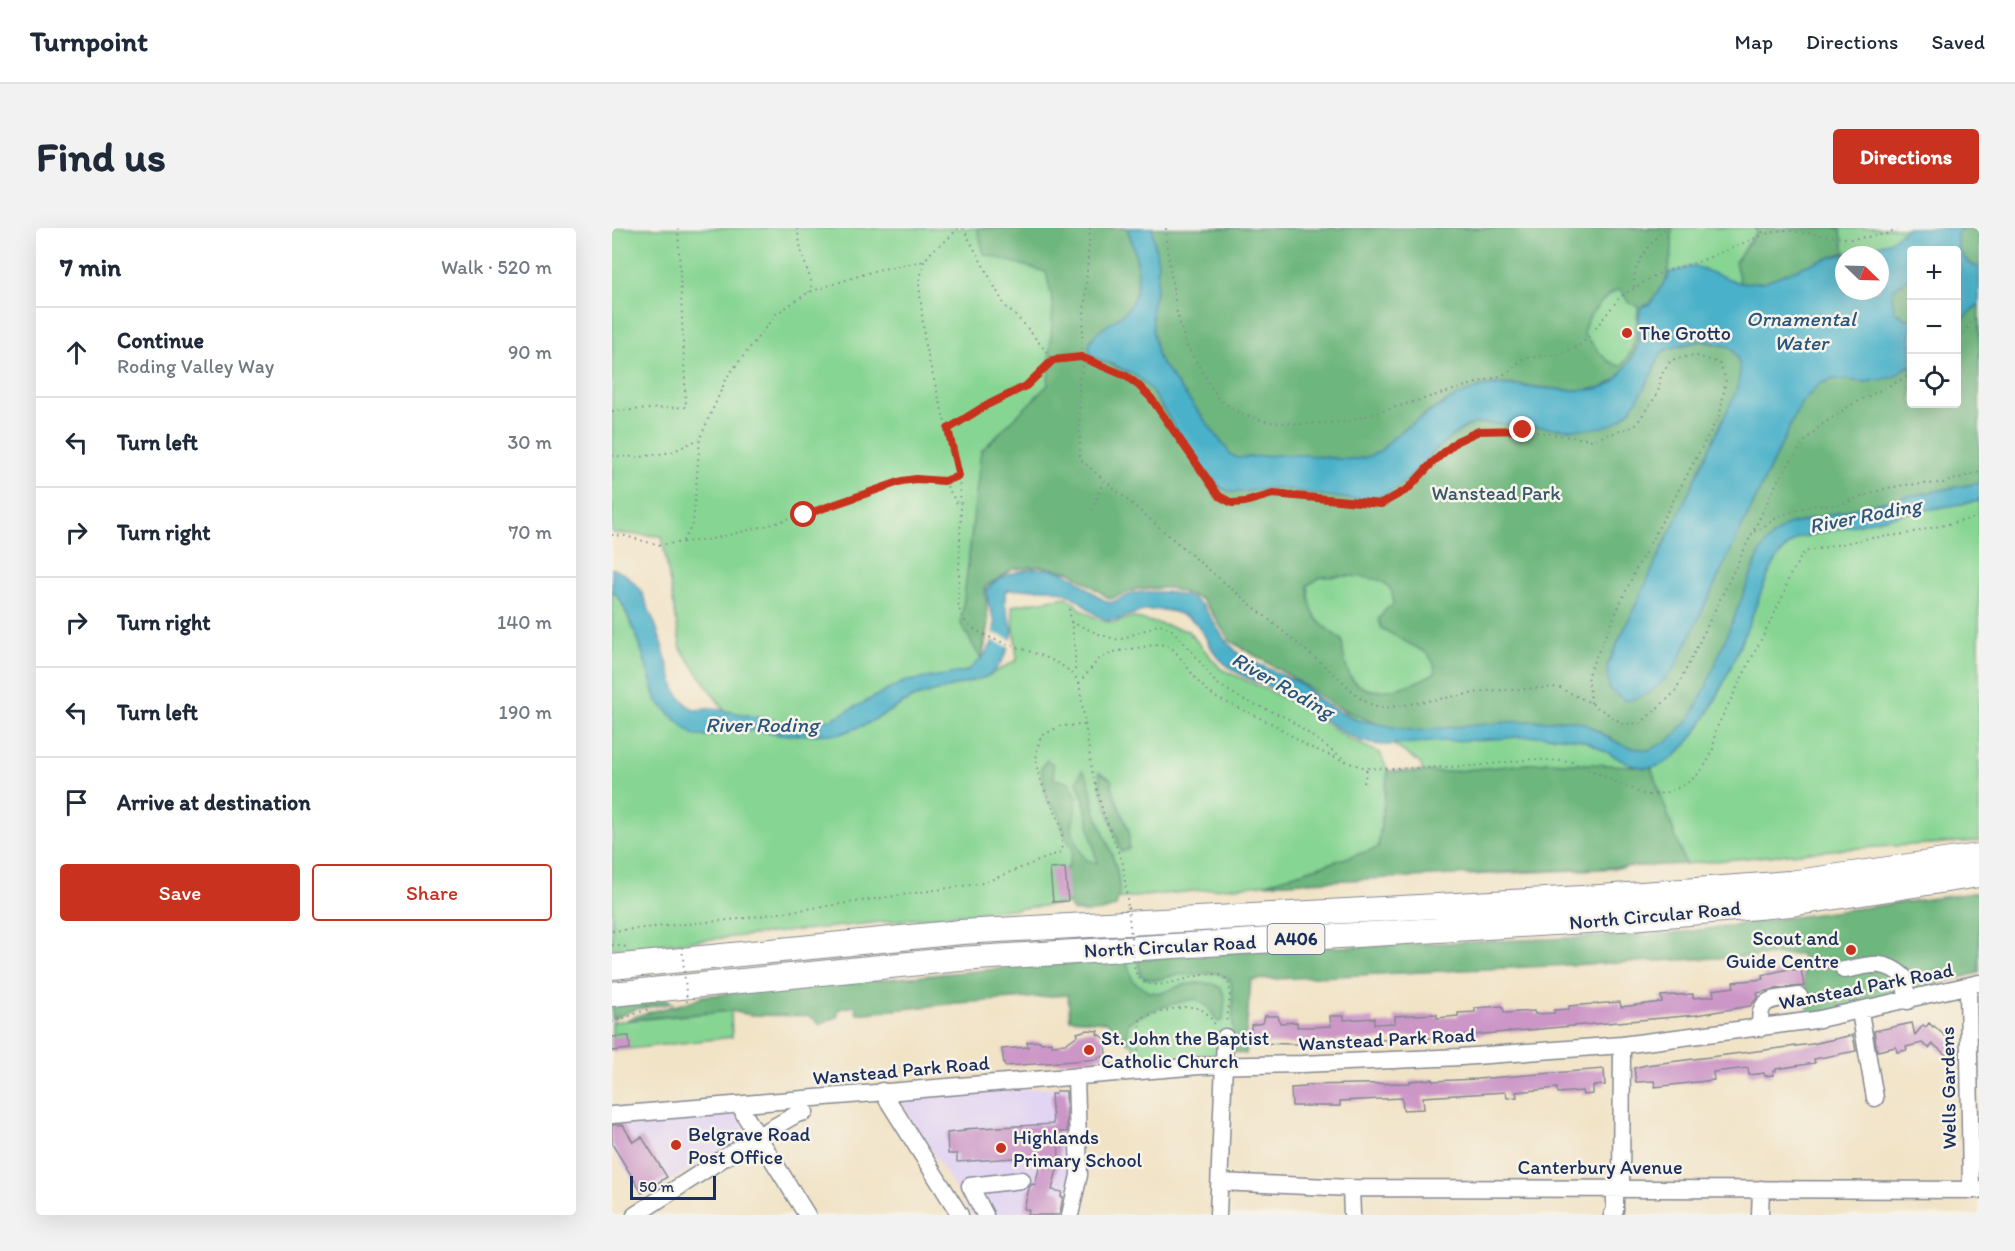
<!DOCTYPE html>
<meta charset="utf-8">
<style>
body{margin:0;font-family:Itim,sans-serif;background:#f2f2f3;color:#1f2937}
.controls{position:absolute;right:18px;top:18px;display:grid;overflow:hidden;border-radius:6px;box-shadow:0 6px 24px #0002}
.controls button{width:54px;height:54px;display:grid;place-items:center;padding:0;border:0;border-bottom:2px solid #e0e1e3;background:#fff;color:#1f2937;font:30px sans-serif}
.compass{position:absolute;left:1223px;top:18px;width:54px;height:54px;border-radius:50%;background:#fff;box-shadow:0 6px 24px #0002;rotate:113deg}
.scale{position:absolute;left:18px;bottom:15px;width:86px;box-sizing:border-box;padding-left:6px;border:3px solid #1b2f5e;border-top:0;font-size:16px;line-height:21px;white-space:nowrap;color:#1b2f5e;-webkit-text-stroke:4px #f7f3e8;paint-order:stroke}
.stop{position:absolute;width:18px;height:18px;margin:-14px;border:4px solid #c8321e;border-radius:50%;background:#fff}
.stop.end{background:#c8321e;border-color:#fff;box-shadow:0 2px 6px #0008}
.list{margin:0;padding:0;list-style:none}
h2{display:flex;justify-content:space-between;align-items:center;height:78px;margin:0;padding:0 24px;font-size:26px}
h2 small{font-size:20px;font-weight:400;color:#747a83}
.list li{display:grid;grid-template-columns:39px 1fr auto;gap:18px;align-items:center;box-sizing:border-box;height:90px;padding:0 24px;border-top:2px solid #e0e1e3}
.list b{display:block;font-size:22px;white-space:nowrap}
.list p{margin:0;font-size:20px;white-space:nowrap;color:#747a83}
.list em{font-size:20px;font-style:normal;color:#747a83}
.actions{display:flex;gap:12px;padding:18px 24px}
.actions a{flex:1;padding:14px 0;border:2px solid #c8321e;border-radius:6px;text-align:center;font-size:21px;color:#c8321e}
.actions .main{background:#c8321e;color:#fff}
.icon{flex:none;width:33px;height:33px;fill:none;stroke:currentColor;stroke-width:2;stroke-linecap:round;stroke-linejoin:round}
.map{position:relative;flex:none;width:1367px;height:987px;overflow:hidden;border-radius:6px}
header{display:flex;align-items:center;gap:36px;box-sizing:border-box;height:84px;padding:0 30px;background:#fff;border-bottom:2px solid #e0e1e3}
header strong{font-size:28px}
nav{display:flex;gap:33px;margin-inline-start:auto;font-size:21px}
.intro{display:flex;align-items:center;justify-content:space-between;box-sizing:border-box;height:144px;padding:0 36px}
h1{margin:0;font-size:42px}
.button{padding:15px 27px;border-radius:6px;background:#c8321e;color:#fff;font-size:21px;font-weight:700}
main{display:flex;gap:36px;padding:0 36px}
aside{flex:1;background:#fff;border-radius:6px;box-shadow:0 6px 24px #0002}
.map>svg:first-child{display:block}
.built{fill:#e2d4f3}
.green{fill:#87d593;stroke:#518278;stroke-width:1.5;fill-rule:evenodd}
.forest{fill:#6db67d;stroke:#44726e;stroke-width:1.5;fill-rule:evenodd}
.water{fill:#4ab1c9;stroke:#327094;stroke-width:1.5;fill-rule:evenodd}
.pier{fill:#f1e3c6}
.building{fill:#cc96c7}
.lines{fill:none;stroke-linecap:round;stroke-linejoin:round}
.minor-casing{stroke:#868992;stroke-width:19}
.highway-casing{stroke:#868992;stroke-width:26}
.path{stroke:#868992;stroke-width:2;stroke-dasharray:1.5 4.5;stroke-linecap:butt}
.minor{stroke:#fff;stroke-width:16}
.highway{stroke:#fff;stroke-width:24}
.path-bridge{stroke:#868992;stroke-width:2;stroke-dasharray:1.5 4.5;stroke-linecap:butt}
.route{stroke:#c8321e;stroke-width:8}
.poi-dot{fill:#c8321e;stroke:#f7f3e8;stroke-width:2}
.labels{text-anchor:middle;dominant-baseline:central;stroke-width:5;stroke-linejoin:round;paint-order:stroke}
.shield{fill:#f7f3e8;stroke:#5d6a87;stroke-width:1.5}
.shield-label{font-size:18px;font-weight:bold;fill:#1b2f5e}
.poi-label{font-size:20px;fill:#1b2f5e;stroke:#f7f3e8;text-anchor:start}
.park-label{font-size:20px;fill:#36586b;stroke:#f7f3e8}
.street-label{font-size:20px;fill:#1b2f5e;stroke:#f7f3e8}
.water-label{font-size:21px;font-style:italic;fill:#29567e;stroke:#f7f3e8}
</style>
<header>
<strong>Turnpoint</strong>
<nav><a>Map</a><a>Directions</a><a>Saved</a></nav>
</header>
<div class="intro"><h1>Find us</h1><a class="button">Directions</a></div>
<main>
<aside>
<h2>7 min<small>Walk · 520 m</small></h2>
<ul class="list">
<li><svg class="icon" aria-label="ahead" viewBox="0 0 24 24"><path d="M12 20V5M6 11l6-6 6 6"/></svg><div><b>Continue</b><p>Roding Valley Way</p></div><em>90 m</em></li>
<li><svg class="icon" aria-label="left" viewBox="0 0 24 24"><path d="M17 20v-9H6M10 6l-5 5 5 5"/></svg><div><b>Turn left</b></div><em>30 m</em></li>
<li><svg class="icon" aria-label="right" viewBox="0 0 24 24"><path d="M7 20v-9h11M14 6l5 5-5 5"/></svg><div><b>Turn right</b></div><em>70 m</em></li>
<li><svg class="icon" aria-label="right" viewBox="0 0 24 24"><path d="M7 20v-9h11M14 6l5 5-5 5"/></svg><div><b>Turn right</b></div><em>140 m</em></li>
<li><svg class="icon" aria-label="left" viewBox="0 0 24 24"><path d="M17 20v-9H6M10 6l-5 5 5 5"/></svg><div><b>Turn left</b></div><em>190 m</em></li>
<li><svg class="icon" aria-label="arrive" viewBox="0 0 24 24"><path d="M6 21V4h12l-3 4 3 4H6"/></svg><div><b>Arrive at destination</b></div></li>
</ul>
<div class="actions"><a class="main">Save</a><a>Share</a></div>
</aside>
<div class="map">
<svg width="1367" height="987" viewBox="0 0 1367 987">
<rect width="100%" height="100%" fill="#f7f3e8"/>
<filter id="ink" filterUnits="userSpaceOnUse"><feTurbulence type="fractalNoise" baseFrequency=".0167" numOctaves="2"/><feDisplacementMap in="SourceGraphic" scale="12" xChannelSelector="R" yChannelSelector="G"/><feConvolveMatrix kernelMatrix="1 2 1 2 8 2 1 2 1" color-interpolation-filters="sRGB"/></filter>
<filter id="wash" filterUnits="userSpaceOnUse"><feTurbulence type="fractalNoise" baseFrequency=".008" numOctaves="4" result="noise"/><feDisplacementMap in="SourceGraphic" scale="24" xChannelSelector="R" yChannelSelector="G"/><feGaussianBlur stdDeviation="1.35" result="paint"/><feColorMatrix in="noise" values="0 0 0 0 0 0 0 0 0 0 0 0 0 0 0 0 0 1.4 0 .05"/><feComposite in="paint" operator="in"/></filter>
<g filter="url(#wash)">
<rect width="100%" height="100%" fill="#f1e3c6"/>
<!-- built -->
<path class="built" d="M456 858 461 946 451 987H360L287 871Z
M123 886 135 904V908L31 969 0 920V895Z"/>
<!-- green -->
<path class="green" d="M0 0H1367V255L1282 271 1176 297 1070 521C1103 487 1120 435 1138 392 1150 364 1158 327 1186 310L1295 285 1367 273V613L1231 621 1073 636 1047 562 1012 640 855 647 808 535 687 453 618 413 600 385 589 371 558 360 525 361 498 371 459 344 429 338 400 341 373 359C374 377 378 416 368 432 355 453 312 447 291 455 270 462 250 477 229 487 194 504 148 490 112 482L69 421 50 308 0 305ZM1300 22H1344V176H1300ZM1232 27H1268V63H1232Z
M0 362 9 373 27 414 45 473 74 501 92 508 128 502 148 503 169 507 266 490 300 470 374 449 405 432 400 378 455 369 470 382 487 392 502 395 520 389 576 403 609 441 681 474 735 510 768 525 776 543 766 620 652 656 0 721Z
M630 723 623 824 521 835 522 817 515 814 514 732Z
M119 783 120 809 0 823V794Z"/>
<!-- forest -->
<path class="forest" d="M365 0H515C525 24 532 55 517 79 509 91 493 101 481 110L479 128 527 149 538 161 586 235 609 260 619 264 662 260 738 270 860 196H885L1040 146 1049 125 1055 121 1089 113 1119 119C1131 136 1129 145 1124 164L995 438 1063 440 1188 177 1206 156 1222 151 1255 154 1297 139 1299 137 1300 176H1344L1345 97 1367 76V255L1282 271 1176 297C1163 305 1155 312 1148 325 1124 379 1110 438 1079 489 1071 502 1052 520 1036 522 1007 525 987 496 960 493 950 491 939 493 928 493 890 494 852 498 814 503H802L770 498 719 476 686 453 618 413 600 385 589 371 558 360 525 361 498 371 459 344 429 338 401 341 373 359 376 395 369 431 349 396 369 223 436 157 441 76 434 44 372 26ZM736 348C757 350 784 348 781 377L773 382 767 391 769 400 816 426 822 436 823 445C801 457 756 476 738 448 732 437 731 424 730 412 704 393 698 389 696 357L709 349Z
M540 0H1060V23L1054 52 1038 76 1032 77C1027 103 1025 138 1000 154 972 174 908 150 874 158 843 165 806 190 782 209 776 214 771 221 765 225 743 238 713 227 689 227 667 226 646 229 625 230L619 227 547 132 545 126 541 104 540 79 544 63 546 36ZM1005 62 1010 63 1016 74 1026 79C1025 99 1024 122 1009 138 993 136 983 117 972 107 971 90 991 70 1005 62Z
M1144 0H1228L1233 24 1152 54 1128 55 1123 34 1145 4Z
M1351 0H1367V40C1352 35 1344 20 1345 5Z
M1299 49V91L1296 92 1283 84 1280 70 1282 61Z
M435 532 441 536 442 551 458 555 465 570 460 600 465 618 474 632 485 635 472 573 465 553 470 542C480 552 479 571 484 585 493 611 515 651 504 678 492 684 474 686 461 683L456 676 449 648 457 637 461 622 454 609 446 584 435 573 429 541Z
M936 534 1039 539 1073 636 652 656 766 620 776 543 832 544Z
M487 544 499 551 502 566 517 603V621L509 624 489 561Z
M1367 664V745L1217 784 1197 787 1189 726 639 752 634 805V826L623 824C617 800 625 775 618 751L605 745 563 747 544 752 533 750 528 746 526 732 630 723 1057 706Z
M514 732 521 753 537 764 550 765 570 757 587 755 601 756 609 760 613 769 611 792 606 794 596 779 584 771C560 775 538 781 516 795L515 814 495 794 458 791 456 767 346 775 245 786 243 778 227 781 225 789 208 796 197 788 139 787 119 783 14 792C39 780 67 781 91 768L395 740Z
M55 771 60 775 24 781 0 791V779Z"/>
<!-- water -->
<path class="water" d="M515 0H540L546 36 544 63 540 79 541 104 545 126 547 132 619 227 625 230C646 229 667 226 688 227 713 227 742 238 764 225 771 222 776 215 781 210 802 193 850 161 876 158 910 154 971 171 998 156 1007 151 1025 125 1027 115 1028 104 1025 93 1029 79L1038 76 1059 44 1083 38 1128 55 1152 54 1206 33 1277 14 1295 0H1351L1345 5C1344 20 1352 35 1367 40V76L1345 97 1344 22H1300L1299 49 1282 61 1280 70 1283 84 1295 92 1299 91V136L1282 149 1255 154 1222 151 1207 156 1188 177 1063 440C1047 459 1038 468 1013 473L997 461 995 438 1124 164C1129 145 1131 136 1119 119 1110 117 1098 113 1088 113 1081 114 1054 120 1049 125 1045 130 1043 139 1040 145 1032 161 1021 183 1006 193 977 212 899 191 862 196 838 200 806 244 786 259 751 285 701 261 662 260 648 260 630 267 617 263 586 254 554 173 528 151 517 141 492 134 479 128 478 123 476 119 478 114 483 102 507 92 516 81 533 58 525 23 515 0ZM1232 27H1268V63H1232Z
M1367 255V273L1295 285 1186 310C1159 327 1150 363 1139 391 1123 429 1086 530 1042 539 1015 544 992 517 966 511 938 506 908 509 880 511 845 513 810 514 775 517 737 518 714 490 684 472 660 457 628 452 608 431 594 418 593 398 575 389 557 380 537 380 518 387 511 389 504 394 496 392 484 390 476 379 466 372 440 355 424 362 396 362L393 364V377L401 402C397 420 391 439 374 449L300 470 253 497 228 506 169 507 148 503 128 502 92 508H84L74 501 45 473 27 414 9 373 0 362V340L14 347 28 361 44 398 64 464 76 478 84 482 100 480 168 494 220 491 291 454 355 443 369 431 380 416 383 395 376 374 375 361C394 341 435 334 459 348 473 356 483 369 498 375L522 365 530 364H557L580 370 591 378 613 412 630 429 687 455 713 476 741 491 802 503 897 494 960 492 971 495 1008 516 1020 520 1037 522 1056 513 1078 491 1094 459 1148 325C1155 312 1163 305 1176 297L1282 271Z"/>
<!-- pier -->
<path class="pier" d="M379 404 401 412 399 420 378 412Z"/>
<g id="blocks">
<!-- building -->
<path class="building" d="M453 640 456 673 441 674 438 641Z
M1207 731H1218L1219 740 1207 741Z
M1181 740V742L1189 741 1192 758 1168 760 1145 765 1146 769 1138 778 1084 787 861 807H821V810H809V808L789 809V811L745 813V811L725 812V814L691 813 692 816H680L634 815V805H639V797L651 795 653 788H666L668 795 685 794V799H699L719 798 718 788H732V792L762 790V796L783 795V788L825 786V790L846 788V785L863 784V780L890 778 893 785 922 783 923 786 942 785V782L957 781V778L969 777 1008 774 1009 779 1050 774 1049 768 1081 766V770L1102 768 1101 762 1122 759 1121 754 1151 751 1150 747Z
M1300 795 1303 807 1311 797 1314 799 1317 795 1321 799 1322 798 1343 817 1334 827 1321 816 1317 820 1310 815 1294 819 1295 822 1285 824 1284 819 1265 823 1262 803Z
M475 802 486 803 485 806 493 810 494 828 486 829V831L435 835 393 838 392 836 390 821 416 819 415 814 428 813 429 815 440 814V817L453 816 466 807 465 805Z
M1241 807 1244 823 1202 831 1203 835 1164 841V843H1161V847L1153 848 1152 845 1137 847 1136 840 1101 844 1102 852 1043 859 1042 853 1024 854 1022 840 1034 837 1200 816Z
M17 808 18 821 0 823V809Z
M992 841 993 857 981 858V866L971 867 970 863 946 865 945 860 904 864 905 869 895 870 894 864 811 869 812 881 791 882 790 870 728 873V878H680L679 860 694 859V857L798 855V853L821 851V853L865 851Z
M445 863H454L455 904H446L447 933 440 962 450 964 449 968 451 969 448 985 447 987H416L417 982 412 981 417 960 420 956 423 957 430 928 345 934V926H336L335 905 353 903 352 901 441 896 439 866H443Z
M0 897H11L21 914 30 909 55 949 30 965 0 916Z"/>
</g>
</g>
<g filter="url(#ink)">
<use href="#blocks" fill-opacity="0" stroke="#868992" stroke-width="1.5"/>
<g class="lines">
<!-- minor casing -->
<g class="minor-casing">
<path id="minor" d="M1232 742C1256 738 1270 730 1291 748L1296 773
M1356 758 1359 962
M1248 784 1263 870
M1149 800C1144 768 1162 772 1187 768
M270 863 348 987
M129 877 132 886 195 987
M0 887 588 838 690 836 849 829 1010 817 1203 792 1367 755
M608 954 739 960 1367 962
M739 960 740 987
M1009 960 1010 817
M23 987 146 908 185 886 193 884
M373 987 358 958 410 952
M458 987 467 947 464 849
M606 987 613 809
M1000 987 1003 982V960
M1148 987 1149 961"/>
</g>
<!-- highway casing -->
<g class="highway-casing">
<path id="highway" d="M0 739 349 704 989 669 1178 655 1367 628
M0 766 347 731 1008 691 1179 676 1367 647"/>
</g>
<!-- path -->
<path class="path" d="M185 0 190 26 200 56 197 64
M346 0 335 12 322 21 312 33 307 55 313 117 347 248 349 281 346 373C347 380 348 388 354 394 379 421 449 421 467 455L480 543 491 584 511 636 516 679
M351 0 393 78 412 96 441 132 469 129 514 148 527 157 539 170 607 269 620 275 633 274 661 266 769 276 796 261 820 235 845 213 867 203 911 202 980 212 1023 198 1046 165 1049 147 1059 132 1082 127 1107 135 1114 151 1108 186 1023 343 976 446 979 475
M478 0 469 129 471 137 467 152 468 231 584 331 727 450 749 471 764 479 773 480 875 463 946 459 979 475 1011 496 1029 495 1063 464 1167 250 1193 213 1209 197 1239 177 1300 146
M554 0V13L565 86 574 117 606 170 627 185 655 194 689 196 734 194 888 148 897 144 910 131 935 127H945L967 118 976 110 1008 69 1045 46 1086 34 1153 6
M1145 0 1153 6 1172 2 1239 11 1275 6 1287 0
M1022 59C1020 35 1038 17 1053 0
M1344 115 1367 84
M0 183 74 179 66 0
M337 201 373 178 414 158 441 132
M0 228 28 229 60 224 87 211
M332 253 347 279
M480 282 491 253
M1142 303H1145L1169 287 1201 277H1225L1276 260 1292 257 1331 255 1367 244
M0 307 13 308 46 317 100 311 161 296 290 253 304 251 332 253 347 248
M71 313 81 296 88 210 115 149 164 86 197 64 265 42 312 33
M457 381 463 419V447
M459 394 489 407 507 412 548 396 560 402 579 422 604 455 630 471 675 490 735 533
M467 455 486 432 501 424 548 416 557 418 563 423 588 456 603 469 663 497 695 518 740 536 755 540 780 541 862 538 922 531 960 534 1033 567C1062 567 1089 552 1100 524 1103 517 1101 509 1104 501L1172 366 1177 349 1192 324 1252 311 1293 306 1367 289
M752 555 755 540
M0 703 127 691 371 655 449 624C450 615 451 604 448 596 437 563 415 545 429 508L448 498 473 497
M0 717 15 719
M522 739C532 784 601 726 616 754 621 765 615 785 614 796
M0 794 37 781
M526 829 528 791C539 786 549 784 561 781 582 777 593 777 604 799"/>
<!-- minor -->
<use href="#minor" class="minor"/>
<!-- highway -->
<use href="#highway" class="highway"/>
<!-- path-bridge -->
<path class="path-bridge" d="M516 679 522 739
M70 719 75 774"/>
</g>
</g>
<g class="lines" filter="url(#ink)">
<!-- route -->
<path class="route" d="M192 287 290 253 304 251 332 253 347 248 336 201 373 178 414 158 441 132 469 129 514 148 526 157 539 170 607 268 620 275 633 274 661 266 769 276 796 261 820 235 845 213 867 203 911 202"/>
</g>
<!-- markers -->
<g class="poi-dot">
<circle cx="1015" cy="105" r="6"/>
<circle cx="1239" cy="722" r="6"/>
<circle cx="477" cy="822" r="6"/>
<circle cx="64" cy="917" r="6"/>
<circle cx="389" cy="920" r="6"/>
</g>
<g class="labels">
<!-- shield labels -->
<rect class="shield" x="655.5" y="696" width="57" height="30" rx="4.5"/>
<g class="shield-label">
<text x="684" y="711">A406</text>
</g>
<!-- poi labels -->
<g class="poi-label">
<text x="1027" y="105">The Grotto</text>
<text x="1227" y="710" text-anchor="end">Scout and<tspan x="1227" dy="23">Guide Centre</tspan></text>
<text x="489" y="810">St. John the Baptist<tspan x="489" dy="23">Catholic Church</tspan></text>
<text x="76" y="906">Belgrave Road<tspan x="76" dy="23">Post Office</tspan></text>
<text x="401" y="909">Highlands<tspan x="401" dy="23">Primary School</tspan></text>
</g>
<!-- park labels -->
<g class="park-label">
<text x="884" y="265">Wanstead Park</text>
</g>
<!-- street labels -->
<g class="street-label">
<text transform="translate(1043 687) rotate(-5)">North Circular Road</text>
<text transform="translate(558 718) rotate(-3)">North Circular Road</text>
<text transform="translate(1254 758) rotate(-11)">Wanstead Park Road</text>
<text transform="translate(775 811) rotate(-3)">Wanstead Park Road</text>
<text transform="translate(289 842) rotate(-5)">Wanstead Park Road</text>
<text transform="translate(1336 860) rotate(-91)">Wells Gardens</text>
<text x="988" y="939">Canterbury Avenue</text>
</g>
<!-- water labels -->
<g class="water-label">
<text x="1189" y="90">Ornamental<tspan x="1189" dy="24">Water</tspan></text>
<text transform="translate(1253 287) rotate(-11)">River Roding</text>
<text transform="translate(671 457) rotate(30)">River Roding</text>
<text x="150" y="496">River Roding</text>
</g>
</g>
</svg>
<div class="controls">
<button>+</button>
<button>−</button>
<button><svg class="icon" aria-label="locate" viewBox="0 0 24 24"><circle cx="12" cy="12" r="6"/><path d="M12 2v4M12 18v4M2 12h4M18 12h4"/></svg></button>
</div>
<svg class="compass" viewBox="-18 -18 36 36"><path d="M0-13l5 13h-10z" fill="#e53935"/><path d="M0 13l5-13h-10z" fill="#747a83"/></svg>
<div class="scale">50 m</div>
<div class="stop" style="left:192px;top:287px"></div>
<div class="stop end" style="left:911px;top:202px"></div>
</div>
</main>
